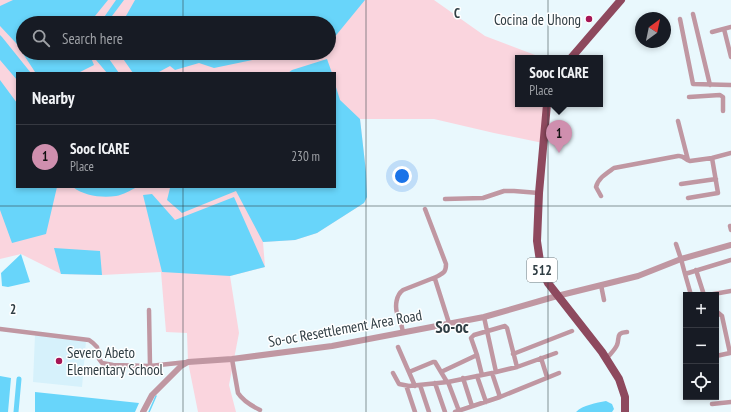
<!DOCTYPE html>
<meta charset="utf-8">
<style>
body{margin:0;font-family:"PT Sans Narrow",sans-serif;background:#20242c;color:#f1f3f6}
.controls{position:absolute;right:12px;bottom:12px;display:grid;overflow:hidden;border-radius:0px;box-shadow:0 2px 6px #0003}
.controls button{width:36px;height:36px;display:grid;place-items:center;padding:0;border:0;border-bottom:1px solid #363941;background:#171b24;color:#f1f3f6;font:20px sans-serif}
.compass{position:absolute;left:635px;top:12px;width:36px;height:36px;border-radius:50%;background:#171b24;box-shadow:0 2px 6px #0003;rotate:33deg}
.you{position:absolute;left:402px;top:176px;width:14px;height:14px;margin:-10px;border:3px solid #fff;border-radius:50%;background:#1a73e8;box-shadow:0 0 0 6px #1a73e833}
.badge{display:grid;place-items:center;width:26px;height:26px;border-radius:50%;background:#cf8fae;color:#111;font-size:13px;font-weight:700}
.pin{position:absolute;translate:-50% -33px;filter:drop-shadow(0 1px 2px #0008)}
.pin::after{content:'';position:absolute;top:21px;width:14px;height:12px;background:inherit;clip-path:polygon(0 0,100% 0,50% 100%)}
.popup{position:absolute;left:515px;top:55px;width:88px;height:52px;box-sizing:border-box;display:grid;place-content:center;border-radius:0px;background:#171b24;filter:drop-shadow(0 1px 3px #0005);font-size:13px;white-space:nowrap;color:#9ea1a6}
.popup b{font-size:15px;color:#f1f3f6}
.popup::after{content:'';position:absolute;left:50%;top:100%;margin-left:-8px;border:8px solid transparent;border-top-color:#171b24}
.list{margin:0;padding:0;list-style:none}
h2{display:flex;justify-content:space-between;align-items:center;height:52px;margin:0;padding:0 16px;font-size:17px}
h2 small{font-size:13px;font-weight:400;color:#9ea1a6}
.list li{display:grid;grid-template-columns:26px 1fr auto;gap:12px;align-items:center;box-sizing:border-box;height:64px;padding:0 16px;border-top:1px solid #363941}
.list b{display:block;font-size:15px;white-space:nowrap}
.list p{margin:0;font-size:13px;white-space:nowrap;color:#9ea1a6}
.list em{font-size:13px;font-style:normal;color:#9ea1a6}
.icon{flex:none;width:22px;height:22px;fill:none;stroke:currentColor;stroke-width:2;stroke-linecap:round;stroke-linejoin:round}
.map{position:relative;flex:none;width:731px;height:412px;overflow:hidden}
.search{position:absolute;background:#171b24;box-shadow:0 2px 6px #0003;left:16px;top:16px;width:320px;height:44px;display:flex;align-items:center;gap:10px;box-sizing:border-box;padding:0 14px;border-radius:22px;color:#9ea1a6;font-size:15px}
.panel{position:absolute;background:#171b24;box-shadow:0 2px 6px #0003;left:16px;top:72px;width:320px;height:116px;border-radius:0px}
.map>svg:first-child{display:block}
.built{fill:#d6f1fb}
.green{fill:#fad5de;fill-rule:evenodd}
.water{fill:#68d5fa}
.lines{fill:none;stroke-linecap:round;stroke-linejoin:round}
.stream{stroke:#68d5fa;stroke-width:1.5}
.canal{stroke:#68d5fa;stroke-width:5}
.minor{stroke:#c097a2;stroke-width:4.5}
.tertiary{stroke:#c097a2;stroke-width:6}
.primary{stroke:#8e495e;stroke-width:8}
.grid{fill:none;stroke:#303e44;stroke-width:1;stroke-opacity:0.55}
.poi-dot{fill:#a61555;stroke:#fff;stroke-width:1.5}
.labels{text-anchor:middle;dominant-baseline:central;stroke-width:3;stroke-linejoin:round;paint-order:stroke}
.shield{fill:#fff;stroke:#6e787c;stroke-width:1}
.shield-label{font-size:14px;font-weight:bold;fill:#303e44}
.poi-label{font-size:15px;fill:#303e44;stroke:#fff;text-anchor:end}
.street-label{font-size:15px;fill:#303e44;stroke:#fff}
.quarter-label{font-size:17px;font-weight:bold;fill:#303e44;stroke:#fff}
.grid-label{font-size:13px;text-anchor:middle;font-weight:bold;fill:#303e44;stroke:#fff;stroke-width:3;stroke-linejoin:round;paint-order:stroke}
</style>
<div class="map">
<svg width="731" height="412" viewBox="0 0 731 412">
<rect width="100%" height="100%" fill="#e9f8fd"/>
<!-- built -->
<path class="built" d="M35 335 86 341 82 387 33 382Z"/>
<!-- green -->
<path class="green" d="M0 0H434L485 36 543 58H518V104H548L543 143 494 133 434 119H360L366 172 367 197 364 203 317 233 295 240 263 242 265 267 230 276 239 333 229 385 236 412H198L188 362 187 333 166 332 161 272 102 275 61 274 21 254 0 259ZM23 23H329V53H23ZM17 73H335V187H17Z"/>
<!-- water -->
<path class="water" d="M13 0H108L95 16 92 23H23V53H89L94 65 80 72 62 73 35 72 16 43 0 26V6Z
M116 0H124L112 16 109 23H100Z
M135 0H365L333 39 329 40V23H122Z
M0 35 2 37 31 73H17V80L0 60Z
M95 53H106L107 56 119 73H107L96 60Z
M119 53H286L214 68 199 63 175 70 170 66 157 73H133Z
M327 59 332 73H288L292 70Z
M0 80 17 103V187H57L46 234 12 243 0 210Z
M335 84 340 100 360 119 366 172 367 197 364 203 317 233 295 240 263 242 236 191 182 213 167 200 170 188 172 187H335Z
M73 187H137C131 190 123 195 116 196 102 198 84 196 73 187Z
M152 194 175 220 234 197 265 267 230 276 162 272 143 195Z
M54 248 100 251 102 275 61 274Z
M21 254 30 282 8 287 2 286 1 273Z
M0 376 11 378 8 412H0Z
M35 392 139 403 135 412H35Z
M606 401 612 404 614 409 612 412H576C583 405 596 403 606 401Z"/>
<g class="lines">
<!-- stream -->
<path class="stream" d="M149 412 156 396"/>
<!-- canal -->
<path class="canal" d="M16 412 19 379"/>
<!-- minor -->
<path class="minor" d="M693 14 710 85
M680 19 693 84 731 85
M724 29 731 57
M712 32 731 27
M689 97 720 95 723 97V111
M678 121 688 160
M681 184 716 179
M601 196 596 187C598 178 607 173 614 168L678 156C684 155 685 160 690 161L712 158 731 153
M688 198 718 193 712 158
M445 199 483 198 504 191H514L539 193
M425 209 446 264C446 273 443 273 436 277L435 279 449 323
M730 226 731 230
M676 244 681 259 685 274 731 260
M696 270 704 295
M685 274 691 295
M601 285 604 300
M708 295 731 291
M149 310 150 366
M716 311 722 316 730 353 716 356
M484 317 496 372
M0 329 89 340 93 343 97 347 99 359 102 363 113 365 150 366 187 362
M403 332C402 327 401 323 400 319 400 317 398 315 397 313 395 306 396 295 403 290L436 277
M398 347 415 386
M513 354 572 331
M541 358 547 377
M607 358C610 354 615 350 617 345 620 338 615 333 627 332
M232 359 238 393C243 401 252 406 260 410
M409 372 433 362H435L447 382
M441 372 477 355
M393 373 399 384 409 386
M492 373 500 397
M482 375 477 355 471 338 474 335 505 326 507 328 517 367
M477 376 486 402
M463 378 472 406
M448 382 459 411
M435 383 445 412
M420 385 429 412
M712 404 731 402
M415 412 407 388 409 386 448 382 492 373 517 367 556 353
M455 412 500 397 559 373"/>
<!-- tertiary -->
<path class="tertiary" d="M143 412 152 395 181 366 188 362 232 359 332 346 484 317 557 296 638 276 681 259 731 245"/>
<!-- primary -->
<path class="primary" d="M571 58 621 0
M547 104 539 193 537 241 541 268 548 283 602 352 619 379 625 397V412"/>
</g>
<!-- grid -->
<path class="grid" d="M183 0V23M366 0V412M548 0V412M183 53V73M183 187V412M0 206H731"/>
<!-- markers -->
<g class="poi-dot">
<circle cx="589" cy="19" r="4"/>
<circle cx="59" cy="361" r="4"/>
</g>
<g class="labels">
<!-- shield labels -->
<rect class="shield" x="527" y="258" width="30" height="24" rx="3"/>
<g class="shield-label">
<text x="542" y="270">512</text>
</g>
<!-- poi labels -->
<g class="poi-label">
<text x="581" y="19">Cocina de Uhong</text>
<text x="67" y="352" text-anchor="start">Severo Abeto<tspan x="67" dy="17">Elementary School</tspan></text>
</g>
<!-- street labels -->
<g class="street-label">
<text transform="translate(345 328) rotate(-10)">So-oc Resettlement Area Road</text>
</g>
<!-- quarter labels -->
<g class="quarter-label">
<text x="452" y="327">So-oc</text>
</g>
</g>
<g class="grid-label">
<text x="457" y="18">C</text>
<text x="13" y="314">2</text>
</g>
</svg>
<div class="controls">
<button>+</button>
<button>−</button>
<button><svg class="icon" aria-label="locate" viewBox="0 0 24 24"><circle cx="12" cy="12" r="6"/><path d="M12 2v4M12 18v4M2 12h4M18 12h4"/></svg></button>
</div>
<svg class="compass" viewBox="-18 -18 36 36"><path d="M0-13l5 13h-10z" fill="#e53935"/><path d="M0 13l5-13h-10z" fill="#9ea1a6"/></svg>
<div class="you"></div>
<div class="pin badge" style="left:559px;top:153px">1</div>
<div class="popup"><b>Sooc ICARE</b>Place</div>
<div class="search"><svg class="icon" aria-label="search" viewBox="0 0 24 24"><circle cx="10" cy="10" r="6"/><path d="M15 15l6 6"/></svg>Search here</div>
<section class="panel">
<h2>Nearby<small></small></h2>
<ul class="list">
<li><span class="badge">1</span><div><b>Sooc ICARE</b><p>Place</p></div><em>230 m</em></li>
</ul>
</section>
</div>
